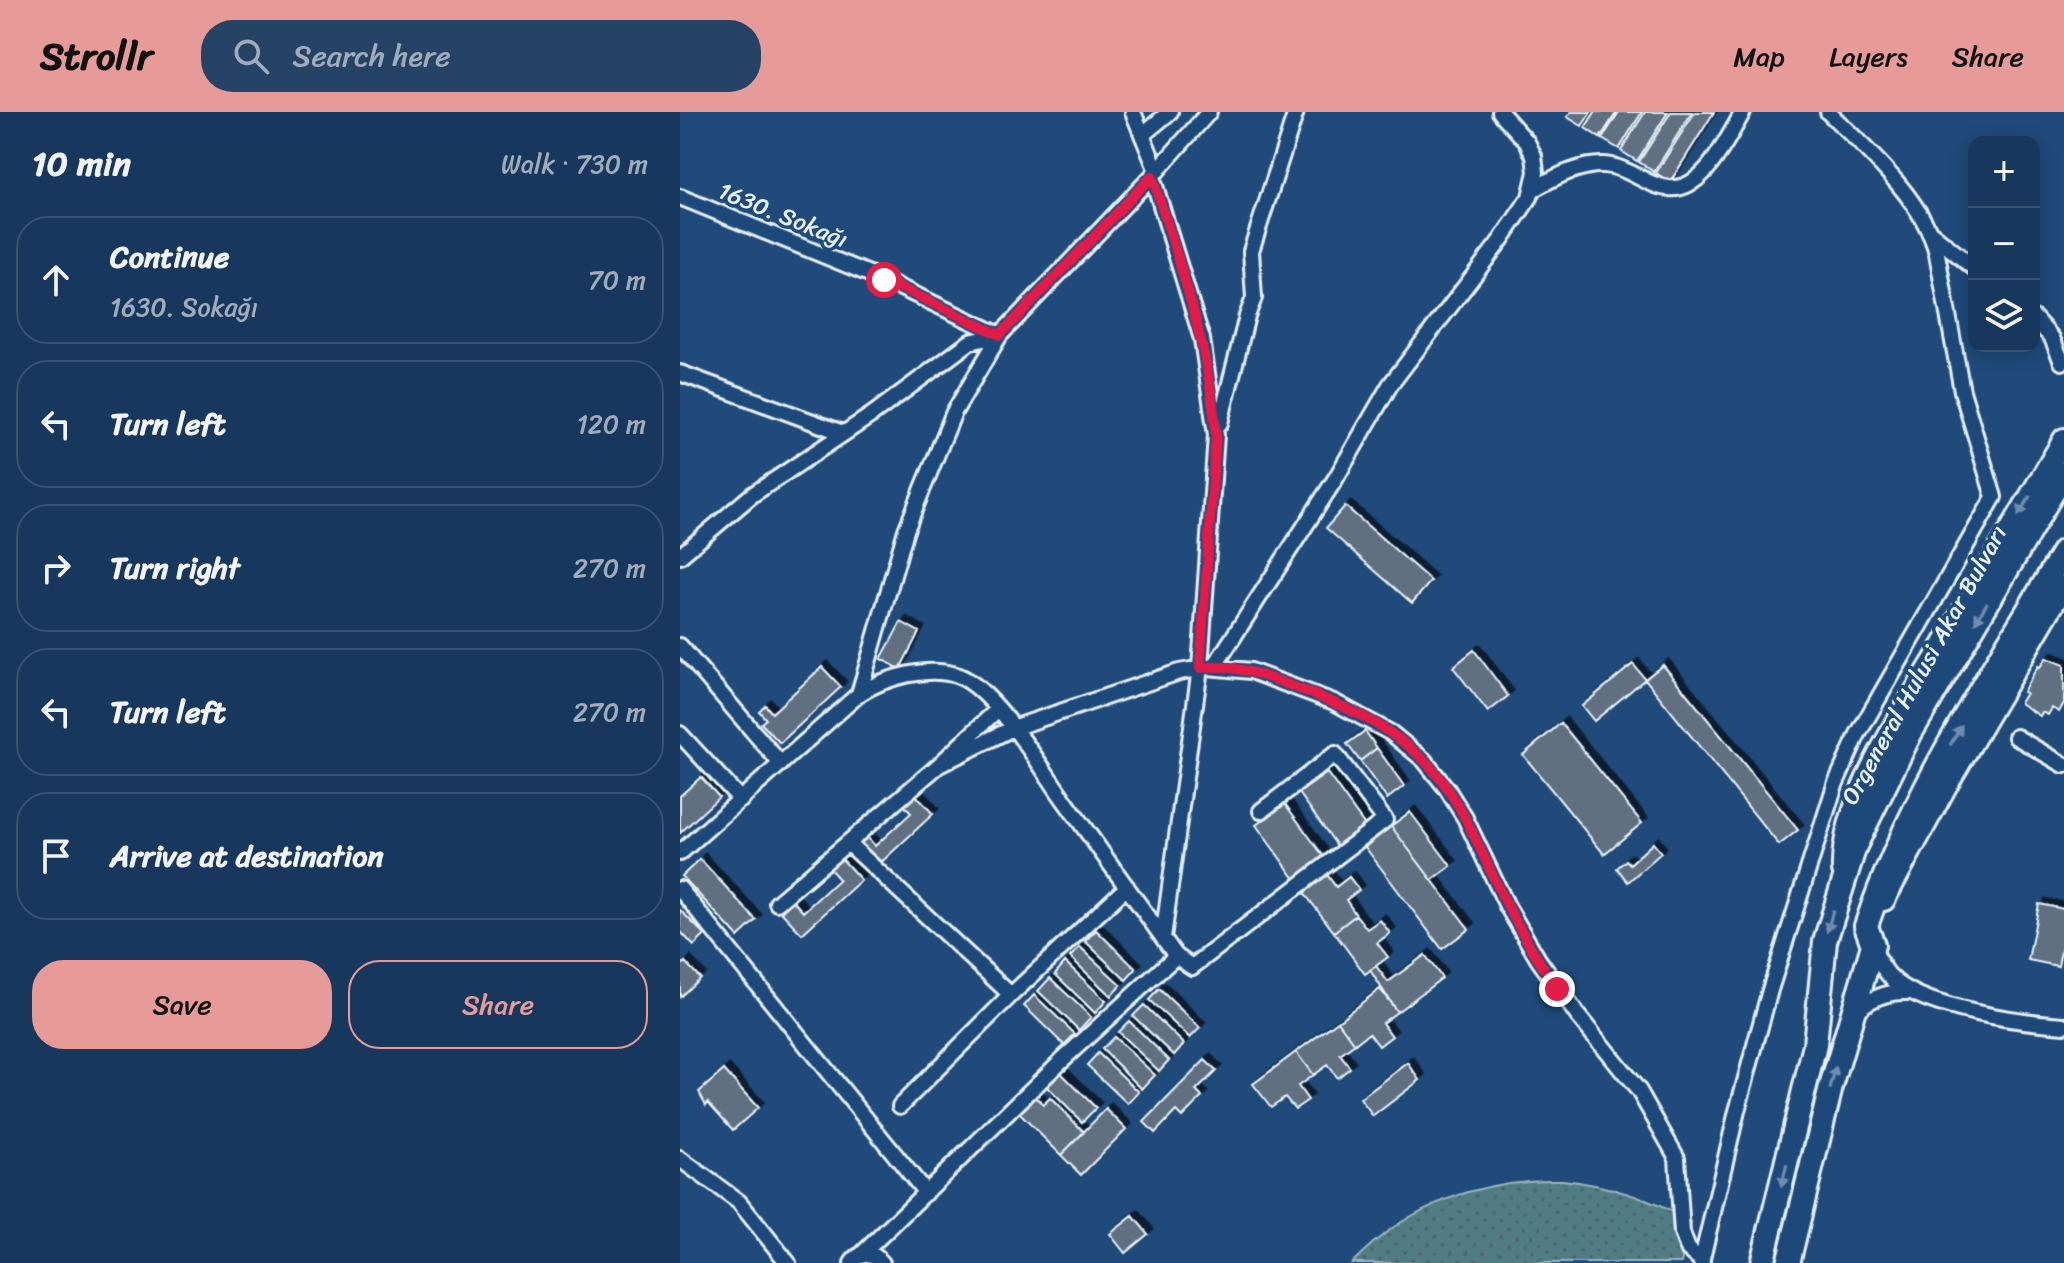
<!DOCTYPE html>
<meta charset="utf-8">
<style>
body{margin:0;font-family:Sriracha,sans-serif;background:#244365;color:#f1f3f6}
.controls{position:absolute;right:24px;top:24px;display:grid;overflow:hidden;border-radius:16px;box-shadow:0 4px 20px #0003}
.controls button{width:72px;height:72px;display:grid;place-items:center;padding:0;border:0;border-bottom:2px solid #365272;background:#17385c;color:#f1f3f6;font:40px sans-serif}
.stop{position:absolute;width:24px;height:24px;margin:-18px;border:6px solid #e11d48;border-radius:50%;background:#fff}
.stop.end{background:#e11d48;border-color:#fff;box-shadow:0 2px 8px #0008}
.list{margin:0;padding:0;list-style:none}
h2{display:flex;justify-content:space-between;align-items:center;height:104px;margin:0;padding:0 32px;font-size:34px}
h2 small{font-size:26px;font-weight:400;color:#9eacbb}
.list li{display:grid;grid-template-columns:52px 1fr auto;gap:24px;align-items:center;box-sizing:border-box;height:128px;margin:0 16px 16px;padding:0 16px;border:2px solid #365272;border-radius:32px}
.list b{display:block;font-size:30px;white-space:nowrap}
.list p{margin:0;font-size:26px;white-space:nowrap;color:#9eacbb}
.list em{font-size:26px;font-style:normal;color:#9eacbb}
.actions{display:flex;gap:16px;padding:24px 32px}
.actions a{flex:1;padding:18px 0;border:2px solid #e69b98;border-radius:32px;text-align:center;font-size:28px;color:#e69b98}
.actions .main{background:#e69b98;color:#111}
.icon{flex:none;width:44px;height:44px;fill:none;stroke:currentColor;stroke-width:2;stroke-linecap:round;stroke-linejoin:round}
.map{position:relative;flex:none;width:1384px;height:1151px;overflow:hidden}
header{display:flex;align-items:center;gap:48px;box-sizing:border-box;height:112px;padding:0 40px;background:#e69b98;color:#111}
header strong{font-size:38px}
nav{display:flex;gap:44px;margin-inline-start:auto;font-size:28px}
.search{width:560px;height:72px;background:#244365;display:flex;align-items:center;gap:20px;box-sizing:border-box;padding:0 28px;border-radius:32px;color:#9eacbb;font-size:30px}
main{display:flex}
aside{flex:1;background:#17385c}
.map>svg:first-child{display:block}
.green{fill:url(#green-dots);stroke:#9cb6be;stroke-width:2}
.building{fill:#617081;stroke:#e8f1f8;stroke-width:2;filter:url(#shadow)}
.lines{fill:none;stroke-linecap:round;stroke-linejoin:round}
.street-casing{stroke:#e8f1f8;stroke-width:20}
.secondary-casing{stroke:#e8f1f8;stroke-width:26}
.primary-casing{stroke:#e8f1f8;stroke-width:28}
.street{stroke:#1f4a7a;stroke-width:14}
.secondary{stroke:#1f4a7a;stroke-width:20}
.primary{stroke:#1f4a7a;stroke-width:22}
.oneway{fill:#6f8dac}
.route{stroke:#e11d48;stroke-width:10}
.labels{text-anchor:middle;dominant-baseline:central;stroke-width:7;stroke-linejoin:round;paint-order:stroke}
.street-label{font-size:24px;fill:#e8f1f8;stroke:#1f4a7a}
</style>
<header>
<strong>Strollr</strong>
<div class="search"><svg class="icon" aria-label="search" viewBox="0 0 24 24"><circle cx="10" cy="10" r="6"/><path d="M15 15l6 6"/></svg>Search here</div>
<nav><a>Map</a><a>Layers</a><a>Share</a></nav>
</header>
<main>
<aside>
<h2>10 min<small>Walk · 730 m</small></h2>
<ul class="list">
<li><svg class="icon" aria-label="ahead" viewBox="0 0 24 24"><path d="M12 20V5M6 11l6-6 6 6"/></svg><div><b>Continue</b><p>1630. Sokağı</p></div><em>70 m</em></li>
<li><svg class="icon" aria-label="left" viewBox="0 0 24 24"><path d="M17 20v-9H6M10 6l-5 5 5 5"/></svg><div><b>Turn left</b></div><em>120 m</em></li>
<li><svg class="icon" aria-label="right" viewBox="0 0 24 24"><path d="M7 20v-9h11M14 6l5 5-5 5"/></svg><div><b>Turn right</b></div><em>270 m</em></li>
<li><svg class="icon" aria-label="left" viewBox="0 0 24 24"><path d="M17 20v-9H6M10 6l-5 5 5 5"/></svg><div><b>Turn left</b></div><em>270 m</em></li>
<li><svg class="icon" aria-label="arrive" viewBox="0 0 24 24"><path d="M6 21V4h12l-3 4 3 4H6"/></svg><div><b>Arrive at destination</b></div></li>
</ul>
<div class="actions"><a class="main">Save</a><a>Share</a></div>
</aside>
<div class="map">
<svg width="1384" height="1151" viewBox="0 0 1384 1151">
<defs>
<pattern id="green-dots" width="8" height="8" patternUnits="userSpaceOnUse" patternTransform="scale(2)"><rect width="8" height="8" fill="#517b83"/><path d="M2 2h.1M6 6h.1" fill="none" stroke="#4c6469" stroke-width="1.8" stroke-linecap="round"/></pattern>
<filter id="shadow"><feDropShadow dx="5.5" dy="-5.5" stdDeviation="0" flood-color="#0009"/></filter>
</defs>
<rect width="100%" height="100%" fill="#1f4a7a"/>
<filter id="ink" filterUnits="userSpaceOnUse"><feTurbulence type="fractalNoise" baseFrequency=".0125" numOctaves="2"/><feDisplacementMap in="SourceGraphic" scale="16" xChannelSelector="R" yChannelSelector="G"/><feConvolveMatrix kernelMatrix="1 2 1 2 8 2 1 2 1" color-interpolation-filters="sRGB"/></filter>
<g filter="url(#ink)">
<!-- green -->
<path class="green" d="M883 1068C930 1073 970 1086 1011 1110L1001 1151H672C728 1092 803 1066 883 1068Z"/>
<!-- building -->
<path class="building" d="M891 0H911L902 14 887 5Z
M915 0H937L920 26 905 16Z
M939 0H962L939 37 922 27Z
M965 0H988L957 49 941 39Z
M991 0H1012L974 60 959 50Z
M1015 0H1034L990 70 976 61Z
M665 394 751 469 732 491 646 416Z
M221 510 239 520 220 557 201 547Z
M794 538 828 584 808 600 773 555Z
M1366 546 1384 553V591L1379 600 1372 596 1368 603 1362 600 1360 604 1340 591 1346 581 1343 580 1358 554 1360 555Z
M953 552 965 567 914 609 902 594Z
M983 553 1118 718 1099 733 965 567Z
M142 555 161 575 100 631 81 611 86 607 79 599 85 593 92 601Z
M881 611 962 711 924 742 843 643Z
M685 619 697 636 680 649 667 632Z
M697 636 724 674 707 687 680 649Z
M647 661 686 715 658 735 619 681Z
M21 665 39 685 0 721V684Z
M233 680 253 702 194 757 173 734 185 723 195 734 231 701 221 690Z
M605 692 644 745 615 767 576 713Z
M730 700 771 754 752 768 711 714Z
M711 714 789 817 762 837 685 735Z
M973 731 981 741 948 770 937 756 946 748 950 752Z
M160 745 181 768 122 822 101 800 113 789 123 800 159 767 149 756Z
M20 747 76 808 58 825 2 764Z
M645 760 656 775 669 765 679 778 666 788 676 803 654 820 622 778Z
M1359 792 1384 797V823L1378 854 1348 848Z
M0 798 25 823 14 834 0 819Z
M676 803 687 817 700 808 710 821 697 831 708 845 685 862 654 820Z
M416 818 456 857 446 868 405 829Z
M400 835 441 873 431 884 390 845Z
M745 843 762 866 717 900 690 858 696 854 708 870Z
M5 850 20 866 0 885V855Z
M385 850 426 889 415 901 375 862Z
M370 866 411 905 399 918 358 879Z
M479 877 520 916 510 926 469 888Z
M700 877 717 900 702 911 712 924 699 934 689 921 675 932 658 909Z
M354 883 395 922 384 933 344 894Z
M464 893 504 932 494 943 453 904Z
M449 909 489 948 479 959 438 920Z
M658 909 675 932 660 943 670 956 657 966 647 953 633 963 616 940Z
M434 925 475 963 462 977 422 937Z
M616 940 633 963 618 974 628 988 615 997 605 985 591 995 573 972Z
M418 941 459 980 448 992 407 953Z
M525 948 536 959 516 979 522 985 502 1005 496 999 475 1021 464 1010Z
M728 951 740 968 693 1004 680 987Z
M44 958 78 996 53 1018 28 990 26 993 19 980Z
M380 960 416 996 402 1010 366 974Z
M356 985 363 993 370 986 404 1020 381 1043 339 1001Z
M426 997 446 1017 401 1063 381 1043Z
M453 1104 468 1122 445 1141 430 1122Z"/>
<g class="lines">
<!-- street casing -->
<g class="street-casing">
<path id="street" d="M453 0 477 59
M462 23 490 0
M472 64 522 227 536 323 520 556 483 826
M854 77C874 65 900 52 924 53 961 55 987 101 1026 58 1041 41 1052 19 1063 0
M0 85 204 168 320 223
M1251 121 1294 156
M1354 206 1372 226 1382 250
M0 261 163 321
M540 311 567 204 574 186 571 139 616 0
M0 444 72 383 193 302 290 230 320 223
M0 534 101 652
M534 555 656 366 710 273 821 128 850 85 856 60 854 44 847 30 820 0
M179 582 226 418 274 300 320 223 477 59 529 0
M0 622 61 688
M1336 625 1384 653
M259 653 333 616 499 560 528 555 571 559 654 590 711 621 744 648 767 677 785 706 827 794 858 847 898 904 959 979 997 1046 1002 1121 1008 1137 1022 1149
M168 731 331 883
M0 741 179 582C205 565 249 553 279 564 315 578 362 657 385 689 422 741 459 793 496 844L512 855 705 708 655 642 581 699
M0 777 246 1081
M97 791 259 653 317 598
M1193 833C1197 848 1204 860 1216 870 1251 898 1339 910 1384 913
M1175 900C1191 885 1208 879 1229 880
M220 994 331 883 447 775
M0 1047 59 1090 108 1151
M181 1143 382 948 496 844
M172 1151C180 1139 193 1139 202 1151
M1021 1151 1057 999 1090 878 1155 673 1178 622 1314 385 1282 279 1257 142C1245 89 1186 37 1148 0"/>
</g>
<!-- secondary casing -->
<g class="secondary-casing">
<path id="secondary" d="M1163 758C1160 688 1229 592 1264 532 1303 464 1344 395 1384 327
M1204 788 1265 676 1384 474"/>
</g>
<!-- primary casing -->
<g class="primary-casing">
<path id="primary" d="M1082 1151 1135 933 1145 829 1175 734 1230 622 1384 361
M1108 1151 1151 975 1193 833 1186 814C1231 681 1312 560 1384 439"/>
</g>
<!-- street -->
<use href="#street" class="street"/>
<!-- secondary -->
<use href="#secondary" class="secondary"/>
<!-- primary -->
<use href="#primary" class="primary"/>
</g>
<!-- one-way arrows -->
<defs><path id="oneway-solid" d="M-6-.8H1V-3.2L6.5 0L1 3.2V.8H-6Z" transform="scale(2)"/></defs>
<g class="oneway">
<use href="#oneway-solid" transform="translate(1344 394) rotate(121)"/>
<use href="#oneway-solid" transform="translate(1301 501) rotate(121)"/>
<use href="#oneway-solid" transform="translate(1276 623) rotate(-60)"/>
<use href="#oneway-solid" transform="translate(1150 809) rotate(105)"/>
<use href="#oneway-solid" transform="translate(1153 966) rotate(-75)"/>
<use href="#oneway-solid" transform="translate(1104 1064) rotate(104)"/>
</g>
</g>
<g class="lines" filter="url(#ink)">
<!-- route -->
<path class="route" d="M204 168 320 223 472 64C499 150 529 233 536 323L520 556C556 551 588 565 620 577 665 594 707 613 742 646 783 686 801 743 827 793 842 822 859 849 877 877"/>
</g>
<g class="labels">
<!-- street labels -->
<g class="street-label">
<text transform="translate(103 103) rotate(22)">1630. Sokağı</text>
<text transform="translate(1244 553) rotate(-61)">Orgeneral Hulusi Akar Bulvarı</text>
</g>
</g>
</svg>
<div class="controls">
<button>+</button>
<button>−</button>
<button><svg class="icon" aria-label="layers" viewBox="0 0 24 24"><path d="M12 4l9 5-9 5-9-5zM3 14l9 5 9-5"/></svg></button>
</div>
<div class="stop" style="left:204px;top:168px"></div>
<div class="stop end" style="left:877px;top:877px"></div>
</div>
</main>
